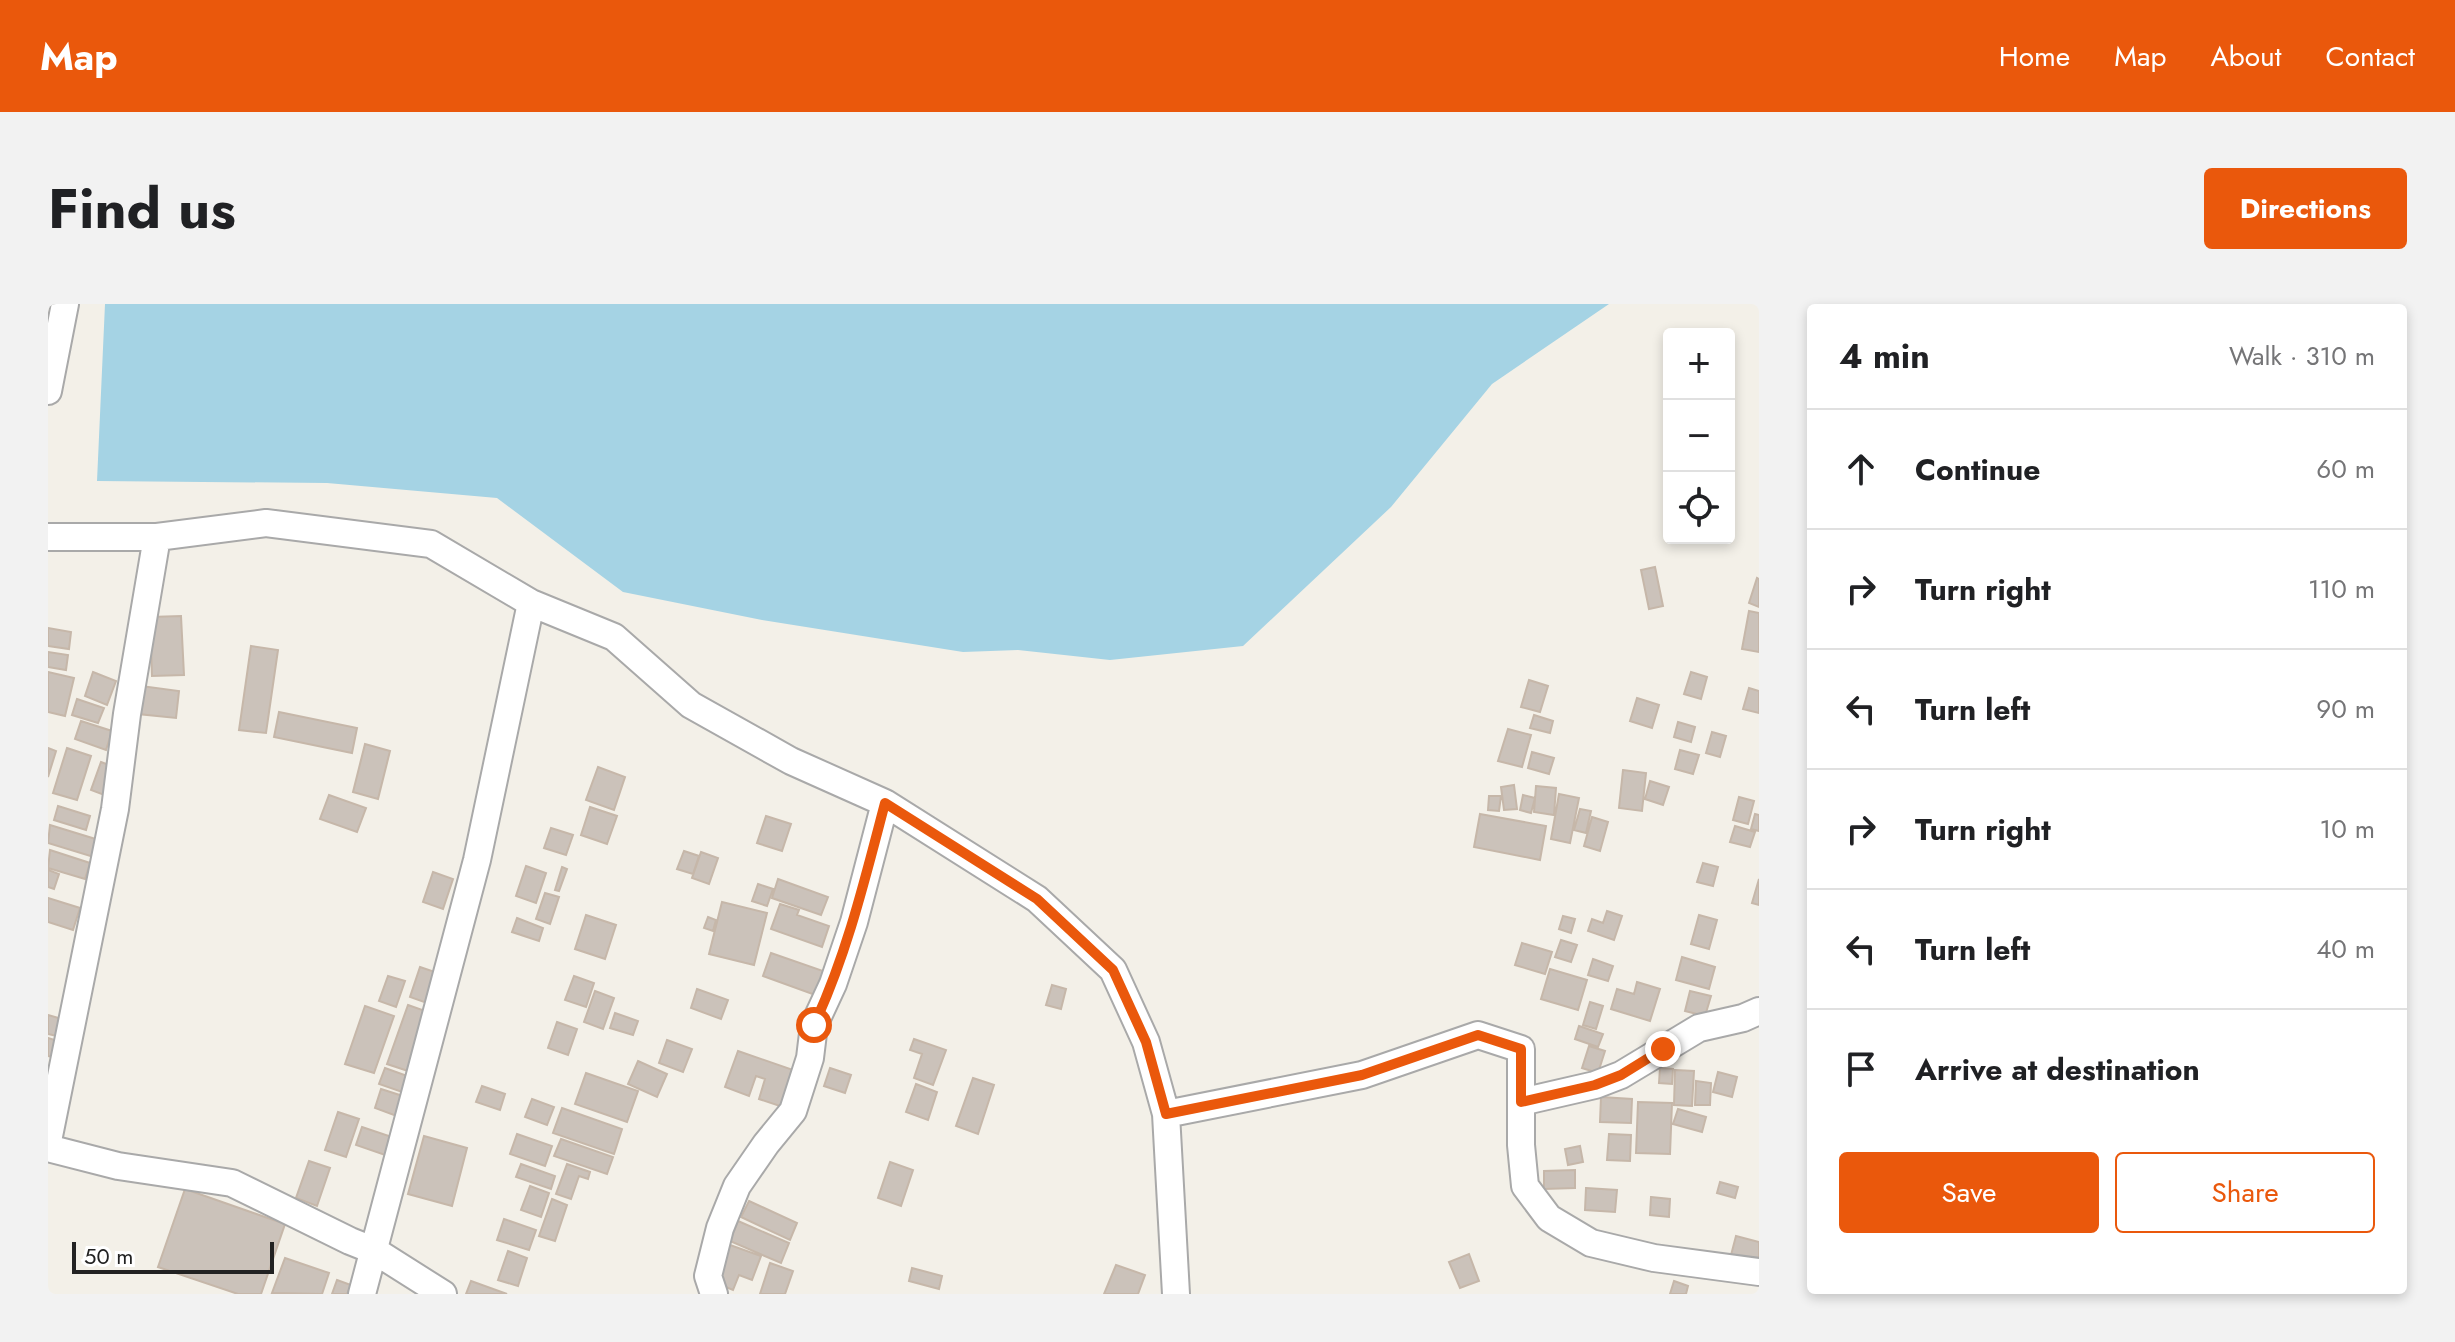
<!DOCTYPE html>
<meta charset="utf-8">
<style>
body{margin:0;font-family:Jost,sans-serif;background:#f2f2f2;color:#202124}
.controls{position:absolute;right:24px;top:24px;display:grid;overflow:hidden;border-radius:8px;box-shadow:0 4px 12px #0003}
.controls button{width:72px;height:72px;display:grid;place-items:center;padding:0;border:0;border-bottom:2px solid #e0e0e0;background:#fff;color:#202124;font:40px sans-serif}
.scale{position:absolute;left:24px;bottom:20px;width:202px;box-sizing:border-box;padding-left:8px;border:4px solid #222;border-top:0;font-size:22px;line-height:28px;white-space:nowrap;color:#222;-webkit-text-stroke:6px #fff;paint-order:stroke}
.stop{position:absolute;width:24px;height:24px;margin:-18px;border:6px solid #ea580c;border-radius:50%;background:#fff}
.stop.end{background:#ea580c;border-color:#fff;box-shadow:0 2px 8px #0008}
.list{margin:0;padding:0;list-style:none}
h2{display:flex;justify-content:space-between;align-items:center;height:104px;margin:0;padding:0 32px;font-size:34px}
h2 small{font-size:26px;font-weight:400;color:#757577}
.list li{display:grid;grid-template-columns:52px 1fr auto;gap:24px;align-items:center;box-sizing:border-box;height:120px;padding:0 32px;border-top:2px solid #e0e0e0}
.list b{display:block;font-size:30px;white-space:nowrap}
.list em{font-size:26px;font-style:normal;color:#757577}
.actions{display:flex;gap:16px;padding:24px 32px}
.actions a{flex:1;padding:18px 0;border:2px solid #ea580c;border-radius:8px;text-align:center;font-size:28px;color:#ea580c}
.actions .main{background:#ea580c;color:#fff}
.icon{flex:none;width:44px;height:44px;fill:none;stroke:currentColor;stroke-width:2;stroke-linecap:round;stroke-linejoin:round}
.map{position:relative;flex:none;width:1711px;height:990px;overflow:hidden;border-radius:8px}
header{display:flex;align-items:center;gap:48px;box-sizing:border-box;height:112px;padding:0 40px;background:#ea580c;color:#fff}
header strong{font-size:38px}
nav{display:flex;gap:44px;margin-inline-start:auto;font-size:28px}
.intro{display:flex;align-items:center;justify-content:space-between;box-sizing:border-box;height:192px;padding:0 48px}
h1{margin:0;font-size:56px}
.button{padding:20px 36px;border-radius:8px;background:#ea580c;color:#fff;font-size:28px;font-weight:700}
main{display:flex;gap:48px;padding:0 48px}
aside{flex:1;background:#fff;border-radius:8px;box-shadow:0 4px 12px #0003}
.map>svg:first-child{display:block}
.water{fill:#a5d3e4}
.building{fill:#cbc2ba;stroke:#c6b7a9;stroke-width:2}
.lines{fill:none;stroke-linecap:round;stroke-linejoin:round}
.minor-casing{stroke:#a9a9a9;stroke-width:30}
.minor{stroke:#fff;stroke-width:26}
.route{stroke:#ea580c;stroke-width:10}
</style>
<header>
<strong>Map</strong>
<nav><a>Home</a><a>Map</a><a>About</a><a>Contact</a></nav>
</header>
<div class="intro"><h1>Find us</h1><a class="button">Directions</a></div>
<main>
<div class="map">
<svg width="1711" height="990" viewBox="0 0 1711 990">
<rect width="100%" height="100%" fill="#f3f0e8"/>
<!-- water -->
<path class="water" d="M57 0H1561L1444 80 1343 203 1195 342 1062 356 970 346 915 348 714 316 575 288 449 194 279 179 49 177Z"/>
<!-- building -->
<path class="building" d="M1607 263 1615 302 1601 305 1593 266Z
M1709 274 1711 275V303L1701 299Z
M1701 307 1711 309V348L1694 345Z
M133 312 136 371 104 372 102 313Z
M0 324 23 328 21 345 0 342Z
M203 342 230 346 218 429 191 426Z
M0 348 20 351 18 366 0 363Z
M0 368 26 374 17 412 0 408Z
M45 368 68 377 59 401 37 392Z
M1643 368 1659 373 1653 395 1636 390Z
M1481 376 1500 382 1492 408 1473 403Z
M93 382 131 387 128 414 90 410Z
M1701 384 1711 387V409L1695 405Z
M1589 394 1611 401 1604 424 1582 417Z
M29 395 56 404 50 419 24 411Z
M231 408 309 424 304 449 226 433Z
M1486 411 1505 417 1502 429 1482 424Z
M33 417 64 427 58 446 27 435Z
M1630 418 1647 423 1643 438 1626 433Z
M1460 425 1483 431 1474 463 1450 457Z
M1664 428 1678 432 1672 453 1658 449Z
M317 440 342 447 330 495 305 488Z
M0 444 8 447 0 473Z
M19 444 43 452 29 496 5 489Z
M1632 446 1651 451 1645 470 1627 465Z
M1484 448 1506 454 1501 470 1480 464Z
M53 458 69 464 59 492 43 486Z
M550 463 577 473 566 506 538 496Z
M1575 466 1598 469 1594 507 1571 504Z
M1602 477 1621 483 1615 501 1597 495Z
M1466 481 1469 505 1456 506 1453 483Z
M1488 482 1508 484 1506 511 1486 508Z
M1511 490 1531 494 1522 539 1503 535Z
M281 491 318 504 309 528 272 515Z
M1475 491 1487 494 1483 509 1472 506Z
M1441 492H1453L1451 507 1440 506Z
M1691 493 1706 497 1700 520 1685 516Z
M10 502 42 512 38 526 6 516Z
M542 503 569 512 559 540 533 531Z
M1532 505 1543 507 1538 529 1526 526Z
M1432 510 1498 522 1492 556 1426 543Z
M1707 510 1711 511V527L1703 525Z
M718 512 743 520 734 547 709 539Z
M1544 513 1560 518 1552 547 1536 542Z
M2 521 54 537 49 554 0 539Z
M1687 522 1707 528 1702 543 1682 538Z
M503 524 525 531 518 551 496 544Z
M2 546 42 559 37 575 0 564Z
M636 547 651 552 645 570 629 565Z
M653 548 670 554 661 580 644 574Z
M1655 559 1670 563 1665 582 1649 578Z
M478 562 498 569 488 599 468 592Z
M514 563 519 565 511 587 507 586Z
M0 566 11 570 6 585 0 583Z
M385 568 405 575 395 605 375 598Z
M730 575 780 593 773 611 724 594Z
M1711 575V601L1704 599Z
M710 580 725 585 719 602 704 597Z
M497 589 511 593 502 620 488 615Z
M0 594 32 604 25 626 0 618Z
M674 598 719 609 706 661 661 650Z
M732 600 751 606 749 611 781 622 774 643 723 625Z
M1559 607 1574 612 1566 636 1540 627 1544 615 1555 619Z
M538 611 568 621 557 655 527 645Z
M1651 611 1669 616 1661 645 1643 640Z
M1515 612 1527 615 1523 629 1511 625Z
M660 613 668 616 665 627 656 624Z
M469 614 495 624 491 637 464 628Z
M1513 636 1529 641 1523 658 1507 653Z
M1474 639 1504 648 1497 670 1467 661Z
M723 649 778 668 770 692 715 672Z
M1634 653 1667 663 1661 685 1628 676Z
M1545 655 1565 662 1560 677 1540 671Z
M372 663 390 669 379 699 362 693Z
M1502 665 1539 676 1530 706 1493 695Z
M340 672 357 677 348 703 331 697Z
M526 672 546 679 538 703 517 696Z
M1589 678 1612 685 1602 717 1563 705 1569 685 1586 690Z
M1004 681 1018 685 1013 705 998 701Z
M649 685 680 696 673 715 643 704Z
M547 687 566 694 555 725 536 718Z
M1642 687 1663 692 1657 712 1637 707Z
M1542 698 1555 702 1548 725 1535 721Z
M360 701 383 709 363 768 339 760Z
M317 702 346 712 326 769 297 760Z
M567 709 590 717 585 731 562 724Z
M0 711 14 715 9 732 0 730Z
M509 718 529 725 520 751 500 744Z
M1531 722 1555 730 1550 743 1527 735Z
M0 734 16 739 11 755 0 752Z
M866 735 898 746 885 781 866 774 874 750 862 746Z
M619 736 644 745 635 768 611 759Z
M1541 742 1557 747 1550 769 1534 764Z
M690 747 751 768 738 804 711 795 717 775 708 772 701 792 677 783Z
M590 757 619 770 609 793 580 780Z
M337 764 365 774 360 790 331 780Z
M782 764 803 771 797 789 776 782Z
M1612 764 1625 765 1624 780 1611 779Z
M1627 766 1646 767 1644 802 1626 801Z
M1670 768 1689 773 1684 793 1665 788Z
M538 769 590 787 579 818 527 800Z
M925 774 946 781 930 830 908 822Z
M1648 777 1663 779 1662 801H1647Z
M868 780 889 788 880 816 858 808Z
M434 782 457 790 452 806 428 798Z
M333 785 361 794 354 814 327 804Z
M1553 793 1584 795 1583 819 1552 818Z
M484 795 506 803 499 821 477 813Z
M1590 798 1624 799 1622 850 1588 849Z
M514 804 574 825 566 850 505 829Z
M1630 805 1658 813 1654 828 1625 820Z
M290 808 311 815 298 853 277 846Z
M314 823 350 835 343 853 308 841Z
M469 830 504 842 497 862 462 850Z
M1561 830 1583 831 1582 857 1559 856Z
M376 832 419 844 404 902 360 890Z
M513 835 565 853 559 870 506 852Z
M1532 842 1535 858 1520 861 1517 845Z
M261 857 282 864 269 902 248 894Z
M842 858 865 866 853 902 830 894Z
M473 860 507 872 503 885 468 873Z
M519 860 542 868 540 875 531 872 523 895 508 890Z
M1527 866V884L1496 885V867Z
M1672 878 1690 883 1687 894 1669 889Z
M482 882 501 889 493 913 473 906Z
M1538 884 1569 886 1567 908 1537 906Z
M137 885 237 920 213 990H190L110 963Z
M1603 893 1622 895 1621 913 1602 911Z
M504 895 519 901 507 937 491 932Z
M701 897 749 919 742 936 693 913Z
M456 915 488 926 481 946 449 936Z
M690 917 741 939 733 959 682 937Z
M1688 932 1711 938V962L1682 955Z
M682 941 713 952 704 976 691 971 685 986 668 979Z
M460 947 479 954 470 982 450 976Z
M1421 950 1431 977 1412 984 1401 958Z
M237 954 281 969 274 990 224 989Z
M722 959 745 967 737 990H712Z
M1068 961 1097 971 1090 990H1056Z
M864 964 894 972 891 985 861 977Z
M289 976 303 981 299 990H284Z
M423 977 459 990H418Z
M1626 977 1640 982 1638 990H1622Z"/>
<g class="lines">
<!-- minor casing -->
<g class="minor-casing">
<path id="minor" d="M0 87 17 0
M0 233H109
M1473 798 1547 781 1573 771 1651 724 1695 714 1711 707
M0 837 67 505 79 410 109 233 218 219 383 240 483 299 566 333 643 401 743 457 837 499 989 595 1065 666 1098 738 1118 810
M0 844 70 862 184 879 302 937 327 947 395 990
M314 990 429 556 483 299
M666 990 660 972 672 924 689 882 718 840 745 807 762 754 766 721 785 680 806 618 837 499
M1128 990 1118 810 1314 771 1430 731 1473 745V841L1477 882 1501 914 1543 939 1606 954 1711 968"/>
</g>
<!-- minor -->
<use href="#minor" class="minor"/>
</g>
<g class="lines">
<!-- route -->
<path class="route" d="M766 721C799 650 817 575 837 499L989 595 1065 666 1098 738 1118 810 1314 771 1430 731 1473 745V798L1547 781 1573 771 1615 745"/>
</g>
</svg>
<div class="controls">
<button>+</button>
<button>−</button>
<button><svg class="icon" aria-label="locate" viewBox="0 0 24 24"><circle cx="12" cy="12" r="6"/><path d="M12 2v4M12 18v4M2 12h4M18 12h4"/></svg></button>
</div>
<div class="scale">50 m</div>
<div class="stop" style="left:766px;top:721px"></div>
<div class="stop end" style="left:1615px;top:745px"></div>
</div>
<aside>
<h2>4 min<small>Walk · 310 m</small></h2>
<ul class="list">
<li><svg class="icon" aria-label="ahead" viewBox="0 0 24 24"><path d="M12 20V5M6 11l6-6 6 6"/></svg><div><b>Continue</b></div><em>60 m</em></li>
<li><svg class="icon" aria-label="right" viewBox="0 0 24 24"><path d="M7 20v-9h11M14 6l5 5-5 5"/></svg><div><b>Turn right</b></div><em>110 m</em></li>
<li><svg class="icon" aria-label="left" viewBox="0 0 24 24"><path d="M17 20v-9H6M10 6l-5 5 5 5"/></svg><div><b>Turn left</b></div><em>90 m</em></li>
<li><svg class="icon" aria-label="right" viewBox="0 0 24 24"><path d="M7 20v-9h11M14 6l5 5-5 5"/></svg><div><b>Turn right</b></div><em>10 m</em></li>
<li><svg class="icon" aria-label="left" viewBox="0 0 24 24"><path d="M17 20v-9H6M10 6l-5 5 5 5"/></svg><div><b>Turn left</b></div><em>40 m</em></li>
<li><svg class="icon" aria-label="arrive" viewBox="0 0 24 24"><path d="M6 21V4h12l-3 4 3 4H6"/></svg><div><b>Arrive at destination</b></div></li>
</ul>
<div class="actions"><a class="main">Save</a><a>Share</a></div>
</aside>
</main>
